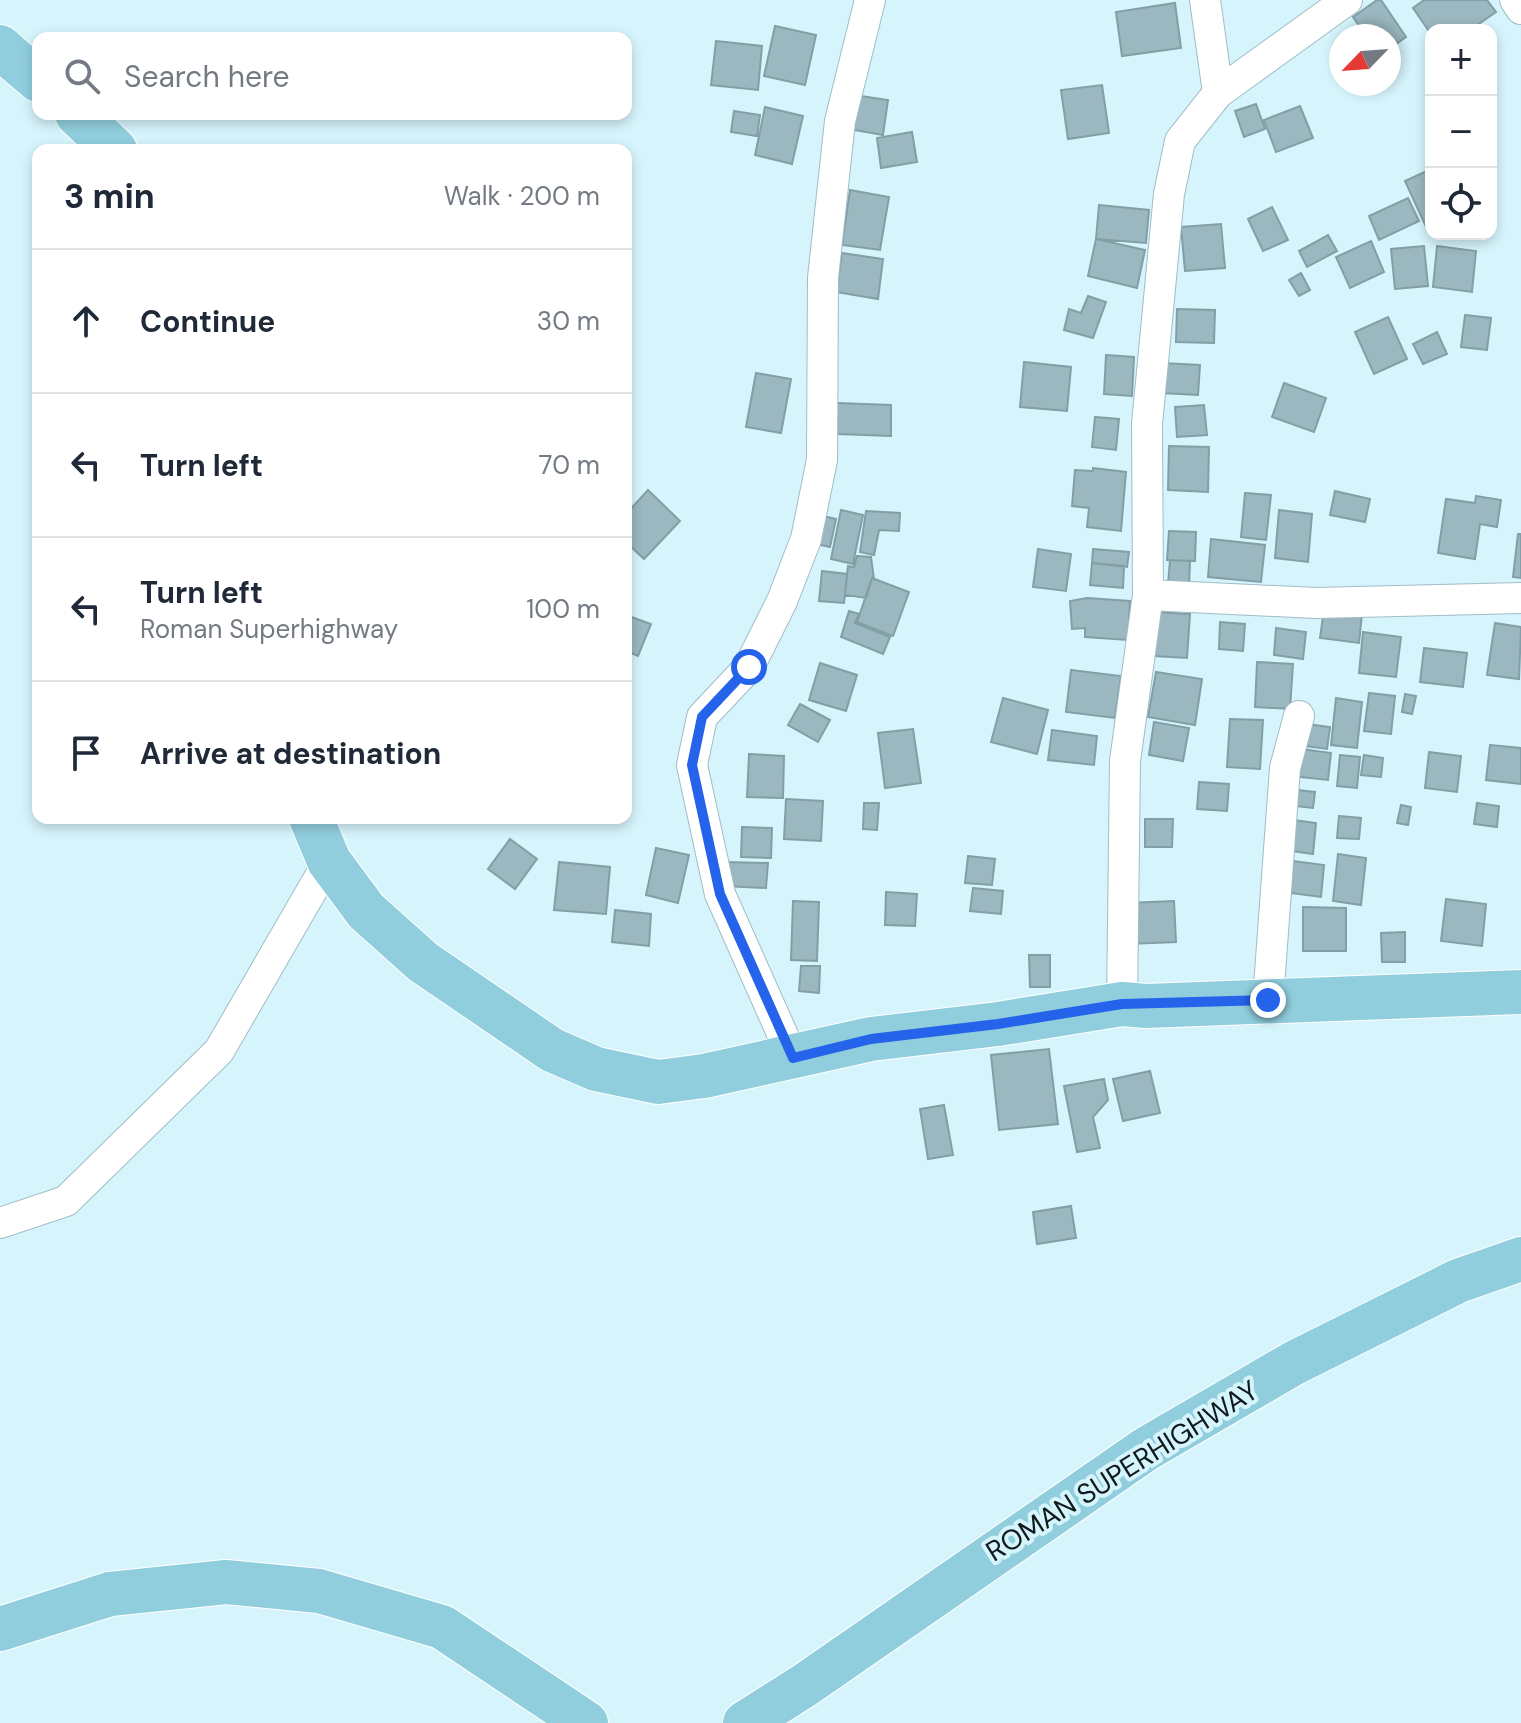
<!DOCTYPE html>
<meta charset="utf-8">
<style>
body{margin:0;font-family:"DM Sans",sans-serif;background:#f2f2f3;color:#1f2937}
.controls{position:absolute;right:24px;top:24px;display:grid;overflow:hidden;border-radius:16px;box-shadow:0 4px 12px #0003}
.controls button{width:72px;height:72px;display:grid;place-items:center;padding:0;border:0;border-bottom:2px solid #e0e1e3;background:#fff;color:#1f2937;font:40px sans-serif}
.compass{position:absolute;left:1329px;top:24px;width:72px;height:72px;border-radius:50%;background:#fff;box-shadow:0 4px 12px #0003;rotate:245deg}
.stop{position:absolute;width:24px;height:24px;margin:-18px;border:6px solid #2563eb;border-radius:50%;background:#fff}
.stop.end{background:#2563eb;border-color:#fff;box-shadow:0 2px 8px #0008}
.list{margin:0;padding:0;list-style:none}
h2{display:flex;justify-content:space-between;align-items:center;height:104px;margin:0;padding:0 32px;font-size:34px}
h2 small{font-size:26px;font-weight:400;color:#747a83}
.list li{display:grid;grid-template-columns:52px 1fr auto;gap:24px;align-items:center;box-sizing:border-box;height:144px;padding:0 32px;border-top:2px solid #e0e1e3}
.list b{display:block;font-size:30px;white-space:nowrap}
.list p{margin:0;font-size:26px;white-space:nowrap;color:#747a83}
.list em{font-size:26px;font-style:normal;color:#747a83}
.icon{flex:none;width:44px;height:44px;fill:none;stroke:currentColor;stroke-width:2;stroke-linecap:round;stroke-linejoin:round}
.map{position:relative;flex:none;width:1521px;height:1723px;overflow:hidden}
.search{position:absolute;background:#fff;box-shadow:0 4px 12px #0003;left:32px;top:32px;width:600px;height:88px;display:flex;align-items:center;gap:20px;box-sizing:border-box;padding:0 28px;border-radius:16px;color:#747a83;font-size:30px}
.panel{position:absolute;background:#fff;box-shadow:0 4px 12px #0003;left:32px;top:144px;width:600px;height:680px;border-radius:16px}
.map>svg:first-child{display:block}
.building{fill:#9bb7bf;stroke:#829ea6;stroke-width:2}
.lines{fill:none;stroke-linecap:round;stroke-linejoin:round}
.minor-casing{stroke:#a1bdc6;stroke-width:32}
.primary-casing{stroke:#fff;stroke-width:46}
.minor{stroke:#fff;stroke-width:30}
.primary{stroke:#91cedd;stroke-width:44}
.route{stroke:#2563eb;stroke-width:10}
.labels{text-anchor:middle;dominant-baseline:central;stroke-width:8;stroke-linejoin:round;paint-order:stroke}
.street-label{font-size:28px;fill:#0f1a1d;stroke:#d6f4fc}
</style>
<div class="map">
<svg width="1521" height="1723" viewBox="0 0 1521 1723">
<rect width="100%" height="100%" fill="#d6f4fc"/>
<!-- building -->
<path class="building" d="M1377 0H1381L1406 37 1389 49V36H1366L1353 17Z
M1424 0H1487L1496 12 1470 30H1431V34L1413 8Z
M1175 3 1181 48 1122 56 1116 12Z
M775 26 816 35 805 85 764 76Z
M716 41 762 46 758 90 711 85Z
M1102 85 1109 133 1068 139 1061 90Z
M854 95 888 100 883 135 849 129Z
M1256 104 1265 129 1244 137 1235 111Z
M1300 106 1313 138 1276 152 1264 120Z
M765 107 803 116 792 164 755 155Z
M734 111 760 115 757 136 731 132Z
M912 132 917 162 881 168 877 138Z
M1431 169V227L1427 229 1405 181Z
M850 190 889 197 880 250 842 245Z
M1408 198 1419 221 1379 240 1369 216Z
M1099 205 1149 210 1146 243 1096 239Z
M1272 207 1288 240 1263 251 1248 219Z
M1221 224 1225 268 1185 271 1181 227Z
M1328 235 1337 251 1307 267 1299 251Z
M1096 239 1145 250 1137 288 1088 276Z
M1371 241 1384 272 1350 288 1336 257Z
M1424 246 1428 286 1395 289 1391 249Z
M1437 246 1476 251 1472 292 1433 287Z
M842 253 883 259 878 299 836 292Z
M1301 273 1310 290 1299 296 1289 280Z
M1088 296 1106 302 1093 338 1064 330 1069 309 1081 313Z
M1177 309 1215 310 1214 343 1176 342Z
M1465 315 1491 318 1487 350 1461 347Z
M1388 317 1407 359 1374 374 1355 332Z
M1437 332 1447 354 1423 364 1413 344Z
M1106 355 1134 357 1132 396 1104 394Z
M1024 362 1071 367 1067 411 1020 407Z
M1162 363 1200 365 1198 395 1161 393Z
M756 373 791 379 781 433 746 427Z
M1284 383 1326 398 1314 432 1272 417Z
M837 403 891 405V436L837 434Z
M1204 405 1207 435 1177 437 1175 407Z
M1095 417 1119 419 1116 450 1092 447Z
M1169 446 1209 447 1208 492 1168 490Z
M1093 468 1126 472 1121 531 1087 527 1089 508 1072 506 1075 470 1093 471Z
M648 490 680 521 644 559 626 542V514Z
M1335 491 1370 499 1365 522 1330 515Z
M1245 493 1271 495 1266 540 1241 537Z
M1476 496 1501 500 1497 527 1480 524 1475 559 1438 553 1446 499 1475 503Z
M841 510 863 515 853 564 831 559Z
M1279 510 1312 514 1308 562 1275 558Z
M866 511 900 513 899 531 879 530 874 555 860 552Z
M823 516 836 519 830 547 816 544Z
M1169 531 1196 532 1195 561 1167 560Z
M1518 534H1521V578L1513 577Z
M1211 539 1265 545 1261 582 1208 577Z
M1038 549 1071 554 1066 591 1033 587Z
M1093 549 1129 552 1127 567 1092 563Z
M857 556 871 557 874 579 872 578 866 598 845 595 848 566 854 567Z
M1170 560 1190 561 1189 586 1168 585Z
M1092 563 1124 566 1123 588 1090 585Z
M822 571 847 574 844 603 819 601Z
M872 578 909 592 893 636 857 622Z
M1087 598 1130 601 1128 640 1085 637V628L1072 629 1070 601Z
M1324 609 1362 614 1359 643 1320 638Z
M849 611 859 614 855 623 890 637 883 654 841 637Z
M1156 612 1190 614 1187 658 1154 656Z
M626 615 651 624 638 656 626 651Z
M1220 622 1245 624 1243 651 1219 649Z
M1495 623 1521 627 1519 679 1487 675Z
M1276 628 1306 632 1303 659 1274 655Z
M1363 632 1401 637 1396 677 1359 673Z
M1424 648 1467 653 1463 687 1420 682Z
M1257 662 1293 664 1290 709 1255 707Z
M820 663 857 675 846 711 809 700Z
M1071 670 1121 676 1115 718 1066 712Z
M1156 672 1202 679 1195 725 1148 717Z
M1369 693 1395 696 1391 734 1364 731Z
M1405 694 1416 696 1412 714 1402 712Z
M1003 698 1048 710 1037 754 991 742Z
M1336 698 1362 702 1357 748 1331 745Z
M800 704 830 720 818 742 788 725Z
M1230 719 1263 720 1260 769 1227 767Z
M1154 722 1189 728 1183 761 1149 755Z
M1307 724 1330 727 1327 749 1304 746Z
M913 729 921 783 885 788 878 733Z
M1052 730 1097 736 1094 765 1048 760Z
M1490 745 1521 748V784L1486 780Z
M1295 748 1331 753 1328 780 1292 776Z
M1429 752 1461 756 1457 792 1425 788Z
M749 754 784 756 783 798 747 797Z
M1340 755 1360 757 1357 788 1337 786Z
M1364 755 1383 758 1381 777 1361 775Z
M1199 782 1229 784 1227 811 1197 809Z
M1297 790 1315 792 1313 808 1296 806Z
M786 799 823 801 821 841 784 839Z
M864 803H879L877 830 863 829Z
M1477 803 1499 806 1497 827 1474 824Z
M1401 805 1411 807 1408 825 1397 823Z
M1339 816 1361 818 1359 839 1337 838Z
M1145 819H1173L1172 847H1145Z
M1294 820 1316 823 1313 854 1291 851Z
M742 827 772 828 771 858 741 857Z
M510 839 537 859 515 889 488 869Z
M656 848 689 855 678 903 646 895Z
M1338 854 1366 858 1361 905 1333 901Z
M968 856 995 859 992 885 965 883Z
M1293 861 1324 865 1321 897 1290 893Z
M559 862 610 867 606 914 554 910Z
M726 862 768 863 766 888 725 886Z
M973 888 1003 891 1001 914 970 911Z
M886 892 917 894 915 926 885 925Z
M1446 899 1486 904 1482 946 1441 941Z
M793 901 819 902 817 961 791 960Z
M1174 901 1176 942 1128 944 1127 903Z
M1303 907 1346 908V951H1303Z
M615 910 651 914 649 946 612 942Z
M1405 932V962H1382L1381 933Z
M1029 955H1050V987H1030Z
M801 966H820L819 993 799 991Z
M1049 1049 1058 1124 999 1130 991 1055Z
M1150 1071 1160 1113 1123 1121 1113 1079Z
M1104 1079 1108 1100 1093 1117 1100 1148 1077 1152 1064 1086Z
M944 1105 953 1155 928 1159 920 1109Z
M1071 1206 1076 1238 1037 1244 1033 1212Z"/>
<g class="lines">
<!-- minor casing -->
<g class="minor-casing">
<path id="minor" d="M1515 0 1521 9
M1218 93 1347 0
M1148 595 1316 603 1521 598
M1268 1000 1285 768 1299 716
M1122 1004 1125 761 1148 595 1147 424 1169 194 1180 141 1218 93 1205 0
M793 1058 720 894 692 765 702 717 749 667 782 601 806 539 822 460 823 278 840 121 870 0
M0 1223 66 1201 219 1051 329 861"/>
</g>
<!-- primary casing -->
<g class="primary-casing">
<path id="primary" d="M0 47 38 80
M77 114 115 150
M311 818 329 861 366 911 423 962 552 1050 596 1069 658 1082 704 1076 871 1039 998 1024 1122 1004 1146 1006 1521 992
M0 1629 110 1594 226 1582 319 1591 442 1627 586 1723
M745 1723 805 1685 1146 1449 1294 1363 1458 1281 1521 1259"/>
</g>
<!-- minor -->
<use href="#minor" class="minor"/>
<!-- primary -->
<use href="#primary" class="primary"/>
</g>
<g class="lines">
<!-- route -->
<path class="route" d="M749 667 702 717 692 765 720 894 793 1058 871 1039 998 1024 1122 1004 1268 1000"/>
</g>
<g class="labels">
<!-- street labels -->
<g class="street-label">
<text transform="translate(1122 1471) rotate(-32)">ROMAN SUPERHIGHWAY</text>
</g>
</g>
</svg>
<div class="controls">
<button>+</button>
<button>−</button>
<button><svg class="icon" aria-label="locate" viewBox="0 0 24 24"><circle cx="12" cy="12" r="6"/><path d="M12 2v4M12 18v4M2 12h4M18 12h4"/></svg></button>
</div>
<svg class="compass" viewBox="-18 -18 36 36"><path d="M0-13l5 13h-10z" fill="#e53935"/><path d="M0 13l5-13h-10z" fill="#747a83"/></svg>
<div class="stop" style="left:749px;top:667px"></div>
<div class="stop end" style="left:1268px;top:1000px"></div>
<div class="search"><svg class="icon" aria-label="search" viewBox="0 0 24 24"><circle cx="10" cy="10" r="6"/><path d="M15 15l6 6"/></svg>Search here</div>
<section class="panel">
<h2>3 min<small>Walk · 200 m</small></h2>
<ul class="list">
<li><svg class="icon" aria-label="ahead" viewBox="0 0 24 24"><path d="M12 20V5M6 11l6-6 6 6"/></svg><div><b>Continue</b></div><em>30 m</em></li>
<li><svg class="icon" aria-label="left" viewBox="0 0 24 24"><path d="M17 20v-9H6M10 6l-5 5 5 5"/></svg><div><b>Turn left</b></div><em>70 m</em></li>
<li><svg class="icon" aria-label="left" viewBox="0 0 24 24"><path d="M17 20v-9H6M10 6l-5 5 5 5"/></svg><div><b>Turn left</b><p>Roman Superhighway</p></div><em>100 m</em></li>
<li><svg class="icon" aria-label="arrive" viewBox="0 0 24 24"><path d="M6 21V4h12l-3 4 3 4H6"/></svg><div><b>Arrive at destination</b></div></li>
</ul>
</section>
</div>
